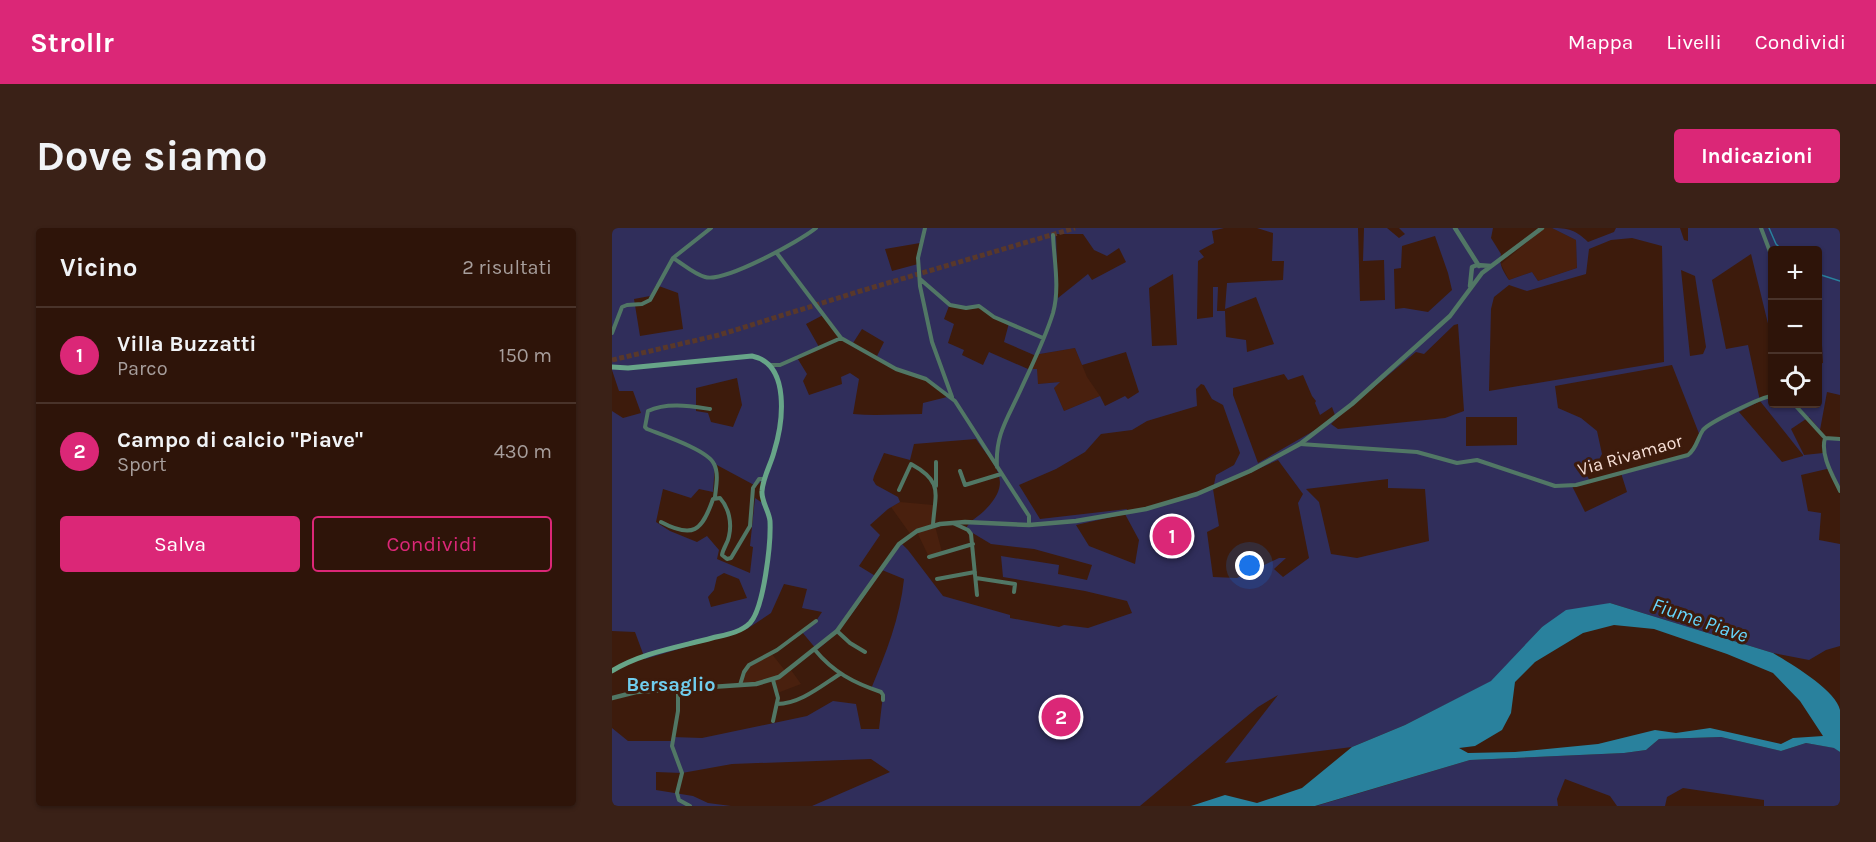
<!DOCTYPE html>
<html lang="it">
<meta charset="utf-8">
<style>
body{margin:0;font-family:Karla,sans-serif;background:#3a2117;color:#f1f3f6}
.controls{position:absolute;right:18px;top:18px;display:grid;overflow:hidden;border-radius:6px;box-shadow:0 2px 4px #0004}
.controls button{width:54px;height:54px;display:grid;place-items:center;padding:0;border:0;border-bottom:2px solid #49332a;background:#2e1409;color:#f1f3f6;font:30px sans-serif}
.you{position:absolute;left:638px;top:338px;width:21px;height:21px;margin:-15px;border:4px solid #fff;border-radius:50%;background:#1a73e8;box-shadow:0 0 0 9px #1a73e833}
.badge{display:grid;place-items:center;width:39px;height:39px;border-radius:50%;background:#db2777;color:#fff;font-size:20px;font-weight:700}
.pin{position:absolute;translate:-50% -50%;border:3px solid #fff;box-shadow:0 2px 6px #0006}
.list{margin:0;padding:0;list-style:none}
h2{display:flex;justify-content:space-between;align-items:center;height:78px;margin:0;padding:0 24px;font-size:26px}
h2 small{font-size:20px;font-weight:400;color:#a79e9c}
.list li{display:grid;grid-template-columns:39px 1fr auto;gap:18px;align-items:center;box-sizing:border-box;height:96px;padding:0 24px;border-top:2px solid #49332a}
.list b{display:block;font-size:22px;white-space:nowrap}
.list p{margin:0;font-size:20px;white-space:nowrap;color:#a79e9c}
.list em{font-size:20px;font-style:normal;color:#a79e9c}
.actions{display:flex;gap:12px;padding:18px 24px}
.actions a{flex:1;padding:14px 0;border:2px solid #db2777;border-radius:6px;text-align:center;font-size:21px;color:#db2777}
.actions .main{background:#db2777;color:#fff}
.icon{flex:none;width:33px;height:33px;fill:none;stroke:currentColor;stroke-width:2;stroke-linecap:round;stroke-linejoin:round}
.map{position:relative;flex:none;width:1228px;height:578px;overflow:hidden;border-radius:6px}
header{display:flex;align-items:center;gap:36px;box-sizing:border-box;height:84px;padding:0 30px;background:#db2777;color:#fff}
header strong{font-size:28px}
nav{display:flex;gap:33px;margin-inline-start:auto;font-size:21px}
.intro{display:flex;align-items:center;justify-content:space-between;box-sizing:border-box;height:144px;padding:0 36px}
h1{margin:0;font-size:42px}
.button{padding:15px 27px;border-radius:6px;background:#db2777;color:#fff;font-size:21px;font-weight:700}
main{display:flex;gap:36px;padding:0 36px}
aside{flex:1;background:#2e1409;border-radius:6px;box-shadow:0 2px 4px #0004}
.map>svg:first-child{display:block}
.built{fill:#49200e}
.green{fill:#302e5b;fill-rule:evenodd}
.water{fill:#29819d;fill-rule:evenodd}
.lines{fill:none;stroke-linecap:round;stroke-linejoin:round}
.stream{stroke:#29819d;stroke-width:1.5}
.secondary-tunnel{stroke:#59382a;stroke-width:5;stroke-dasharray:5 2.5;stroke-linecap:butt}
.minor{stroke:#517765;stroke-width:4}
.tertiary{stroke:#517765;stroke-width:4.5}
.secondary{stroke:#67a588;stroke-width:5}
.labels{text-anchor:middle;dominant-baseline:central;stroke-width:6;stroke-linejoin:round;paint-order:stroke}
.street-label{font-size:18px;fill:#f6ded5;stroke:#3d1b0c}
.water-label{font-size:20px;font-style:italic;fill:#66d7fe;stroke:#3d1b0c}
.neighbourhood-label{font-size:20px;font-weight:bold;fill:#70cdee;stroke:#3d1b0c}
</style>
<header>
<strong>Strollr</strong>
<nav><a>Mappa</a><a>Livelli</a><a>Condividi</a></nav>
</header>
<div class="intro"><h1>Dove siamo</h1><a class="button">Indicazioni</a></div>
<main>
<aside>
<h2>Vicino<small>2 risultati</small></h2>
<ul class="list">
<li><span class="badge">1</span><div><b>Villa Buzzatti</b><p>Parco</p></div><em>150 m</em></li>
<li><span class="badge">2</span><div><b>Campo di calcio &quot;Piave&quot;</b><p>Sport</p></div><em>430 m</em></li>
</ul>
<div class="actions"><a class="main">Salva</a><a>Condividi</a></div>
</aside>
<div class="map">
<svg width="1228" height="578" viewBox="0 0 1228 578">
<rect width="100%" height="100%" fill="#3d1b0c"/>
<!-- built -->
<path class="built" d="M932 0H940L964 12 965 40 926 53 920 44 897 52 889 36Z
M463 120 475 149 488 168 452 183 442 160 447 154 426 156 416 141 422 127Z
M288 274 321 277 323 298 330 324 316 327 305 304 299 307 279 279Z
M159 425 175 445 179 442 189 456 168 464 164 462 160 453 126 458 129 447 133 441Z"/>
<!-- green -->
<path class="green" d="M0 0H612L600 3 602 15 587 23 592 29 586 33 585 91 601 89V59H606L605 83H613L614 109 634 112 635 124 662 116 644 69 613 81 615 55 671 52 672 33H660L661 5 645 0H746L748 73 773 72 772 32 751 33 752 0H775L787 10 793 6 787 0H881L879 10 889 26C886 36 892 44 897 52L920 44 926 53 965 40 964 12 940 0C956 0 964 2 976 14L1002 4 1004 0H1068L1072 12 1076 13V0H1228V167L1215 164 1208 202 1197 189 1179 201 1192 227 1211 225 1214 212H1228V261L1219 240 1189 247 1196 283 1209 285 1207 312 1228 316V418L1214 422 1197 432 1161 425 998 375 930 399 880 453 793 497 740 519 613 535 666 467 646 479 528 578H200L278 544 259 531 120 536 70 545 44 544V562L81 568 96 575 119 578H0V500L16 513H59L60 509 90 510 195 488 221 473 244 476 249 501H267L271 467 259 461C274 425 288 390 292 351L270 342 289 315 296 322 331 368 398 387V390L447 399 452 397 476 400 520 385 515 373 473 363 391 349 389 328 447 337 446 346 475 352 480 337 422 321 379 316 354 301C357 292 367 289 374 281 402 252 382 238 364 211L302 216 298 232 272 225 262 248 261 252 264 257 286 269 288 274 276 281 258 297 268 307 247 338 265 349C247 376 231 402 205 422L190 404 204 393 210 384 190 380 195 361 172 356 159 385 135 401 33 431 23 404 0 403V183L11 190 29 185 21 163H7L0 142ZM444 6H471L482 22 495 28 507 20 514 34 480 52 476 46 446 70ZM823 8 836 45 840 62 816 84 792 80 783 81 782 41 789 40 790 18ZM1020 10 1050 18 1052 134 877 163 879 81 882 69 897 57 915 63 974 46 977 21 999 12ZM308 15 306 36 280 43 273 21ZM1160 22H1206V99H1209L1211 135 1206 136V176H1160V168L1148 173 1136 117 1114 121 1100 52 1139 26 1160 112ZM1069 42 1083 48 1094 119 1091 126 1078 128ZM561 46 565 117 540 118 537 60ZM44 57 66 65 71 101 28 108 22 71 38 68ZM337 78 367 80 397 95 392 114 422 127 463 120 470 137 514 124 527 164 516 171 513 168 493 178 488 168 452 183 442 160 448 154 426 156 425 141H416L377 124 371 137 350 127 352 122 336 115 342 96 332 91ZM213 86 230 109 241 115 250 101 272 114 265 128 277 136 322 156 335 169 311 175 310 186C286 186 264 188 241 186L247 151 238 145 229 149 230 156 197 167 191 153 195 146 184 128 207 119 194 96ZM846 96 852 183 833 190 726 201 719 196 725 190 804 124 812 126 842 97ZM1060 137 1088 208 1076 227 1009 245 1015 264 973 284 960 258 978 253 974 246 984 237 990 226 985 203 969 190 946 180 943 158ZM672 146 676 152 691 147 700 168 704 173 703 175 708 187 720 179 724 190 646 235 621 167V160ZM125 150 130 177 121 199 99 194 96 185 84 183V160ZM589 156 592 157 600 171 611 177 628 225 622 237 604 247 601 261 514 285 515 281 428 291 407 257 444 241 473 224 489 206 520 202 535 193 585 178 584 161ZM1148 173 1191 227V228L1170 234 1127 184ZM854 189H905V217L854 218ZM666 232 691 266 686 275 697 330 671 349 662 341 674 330H667L625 350 601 349 595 304 607 298 601 261ZM103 236 144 258 154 250 149 274 143 270 138 318 141 319 138 345 105 331 107 322 95 308 85 314 58 303 44 294 51 261 79 270 87 261 101 264ZM776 251V260L813 261 817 313 745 330 719 326 707 274 694 261ZM513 286 527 312 523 336 477 318 464 297ZM112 345 127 351 135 370 99 379 96 369 102 362 105 349Z
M1109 509 1169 523 1194 515 1223 520 1228 524V578H1152V572L1071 560 1055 569 1053 578H1005L998 568 953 551 945 571 946 578H704L858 532 1012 525 1034 522 1047 511Z"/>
<!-- water -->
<path class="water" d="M998 375 1161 425C1178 435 1224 462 1228 482 1228 495 1228 511 1228 524L1222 520 1194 515 1169 523 1109 509 1047 511 1034 522 1012 525 858 532 703 578H579L613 567 645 575 690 560 740 519 793 497 879 453 930 399 954 382ZM1002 397 1042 401 1115 426 1161 445 1188 473 1211 508 1181 510 1169 516 1098 500 1064 505 1043 502 986 516 903 524 856 525 847 520 863 518 890 502 899 485 903 454 923 434 971 405Z"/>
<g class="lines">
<!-- stream -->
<path class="stream" d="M1157 0 1164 16 1170 22
M1206 46 1228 53"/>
<!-- secondary-tunnel -->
<path class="secondary-tunnel" d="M0 132 107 107 252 62 463 0"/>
<!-- minor -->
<path class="minor" d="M313 0 306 30 308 58 320 114 340 169
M1149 0 1160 29
M164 24 229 110 284 141 314 151 343 173 417 288V297
M61 30C71 36 82 46 93 49 112 55 188 13 204 0
M308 51 338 77 354 80 367 78 382 89 431 110
M0 105 10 79 15 77 30 76 38 72 61 30 99 0
M158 137H168L229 110
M1182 176 1213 210 1228 211
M98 181C78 178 55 174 36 183L33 199 35 201C50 207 96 222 102 236 107 245 104 259 103 269
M1213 210C1208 227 1221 248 1228 263
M688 216 805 224 845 235 865 232 943 258 964 257 1076 227C1085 220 1085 211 1091 202 1096 195 1151 168 1160 168
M385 239C383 206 396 190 409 161 420 137 433 111 441 85 448 60 442 32 441 7
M348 243 353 257 389 246
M324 258V234
M287 262 299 236C332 254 323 265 321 297
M49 294C81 311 90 303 101 271L108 270C117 280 120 295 117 308 116 315 111 320 110 327L115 331 119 330 138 298 141 260 147 251H152
M341 295 356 302 359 306 365 367
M317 329 361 316
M364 350 403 356 402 364
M325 351 363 344
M225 403 238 415 253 424
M203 422C221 444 242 455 269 464L271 467V472
M128 457 132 444 137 437 165 422 204 393
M66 461V483L60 518 70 545 65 565 67 572 78 578
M165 476C188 476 209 458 228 446
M161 493 166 470 161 452"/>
<!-- tertiary -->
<path class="tertiary" d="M843 0 867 38
M858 58 860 39 865 37 879 38
M0 470 24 464 144 456 167 449 225 403 287 316 305 303 328 296 353 294 417 297 464 293 534 281 585 266 638 243 688 216 740 176 838 88 870 45 930 0"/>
<!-- secondary -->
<path class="secondary" d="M0 139 16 140 140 128C179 136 171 195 162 224 159 236 151 249 150 263 149 273 157 283 158 293 159 315 152 380 138 395 128 405 112 407 100 410 67 419 29 425 0 443"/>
</g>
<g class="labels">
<!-- street labels -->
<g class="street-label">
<text transform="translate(1018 227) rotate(-16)">Via Rivamaor</text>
</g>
<!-- water labels -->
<g class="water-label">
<text transform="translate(1088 392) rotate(19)">Fiume Piave</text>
</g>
<!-- neighbourhood labels -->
<g class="neighbourhood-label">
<text x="59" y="456">Bersaglio</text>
</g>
</g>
</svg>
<div class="controls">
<button>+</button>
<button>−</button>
<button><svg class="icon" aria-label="locate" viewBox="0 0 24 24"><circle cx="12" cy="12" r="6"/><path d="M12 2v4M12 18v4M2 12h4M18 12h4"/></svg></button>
</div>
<div class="you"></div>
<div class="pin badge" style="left:560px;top:308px">1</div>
<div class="pin badge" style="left:449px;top:489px">2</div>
</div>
</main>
